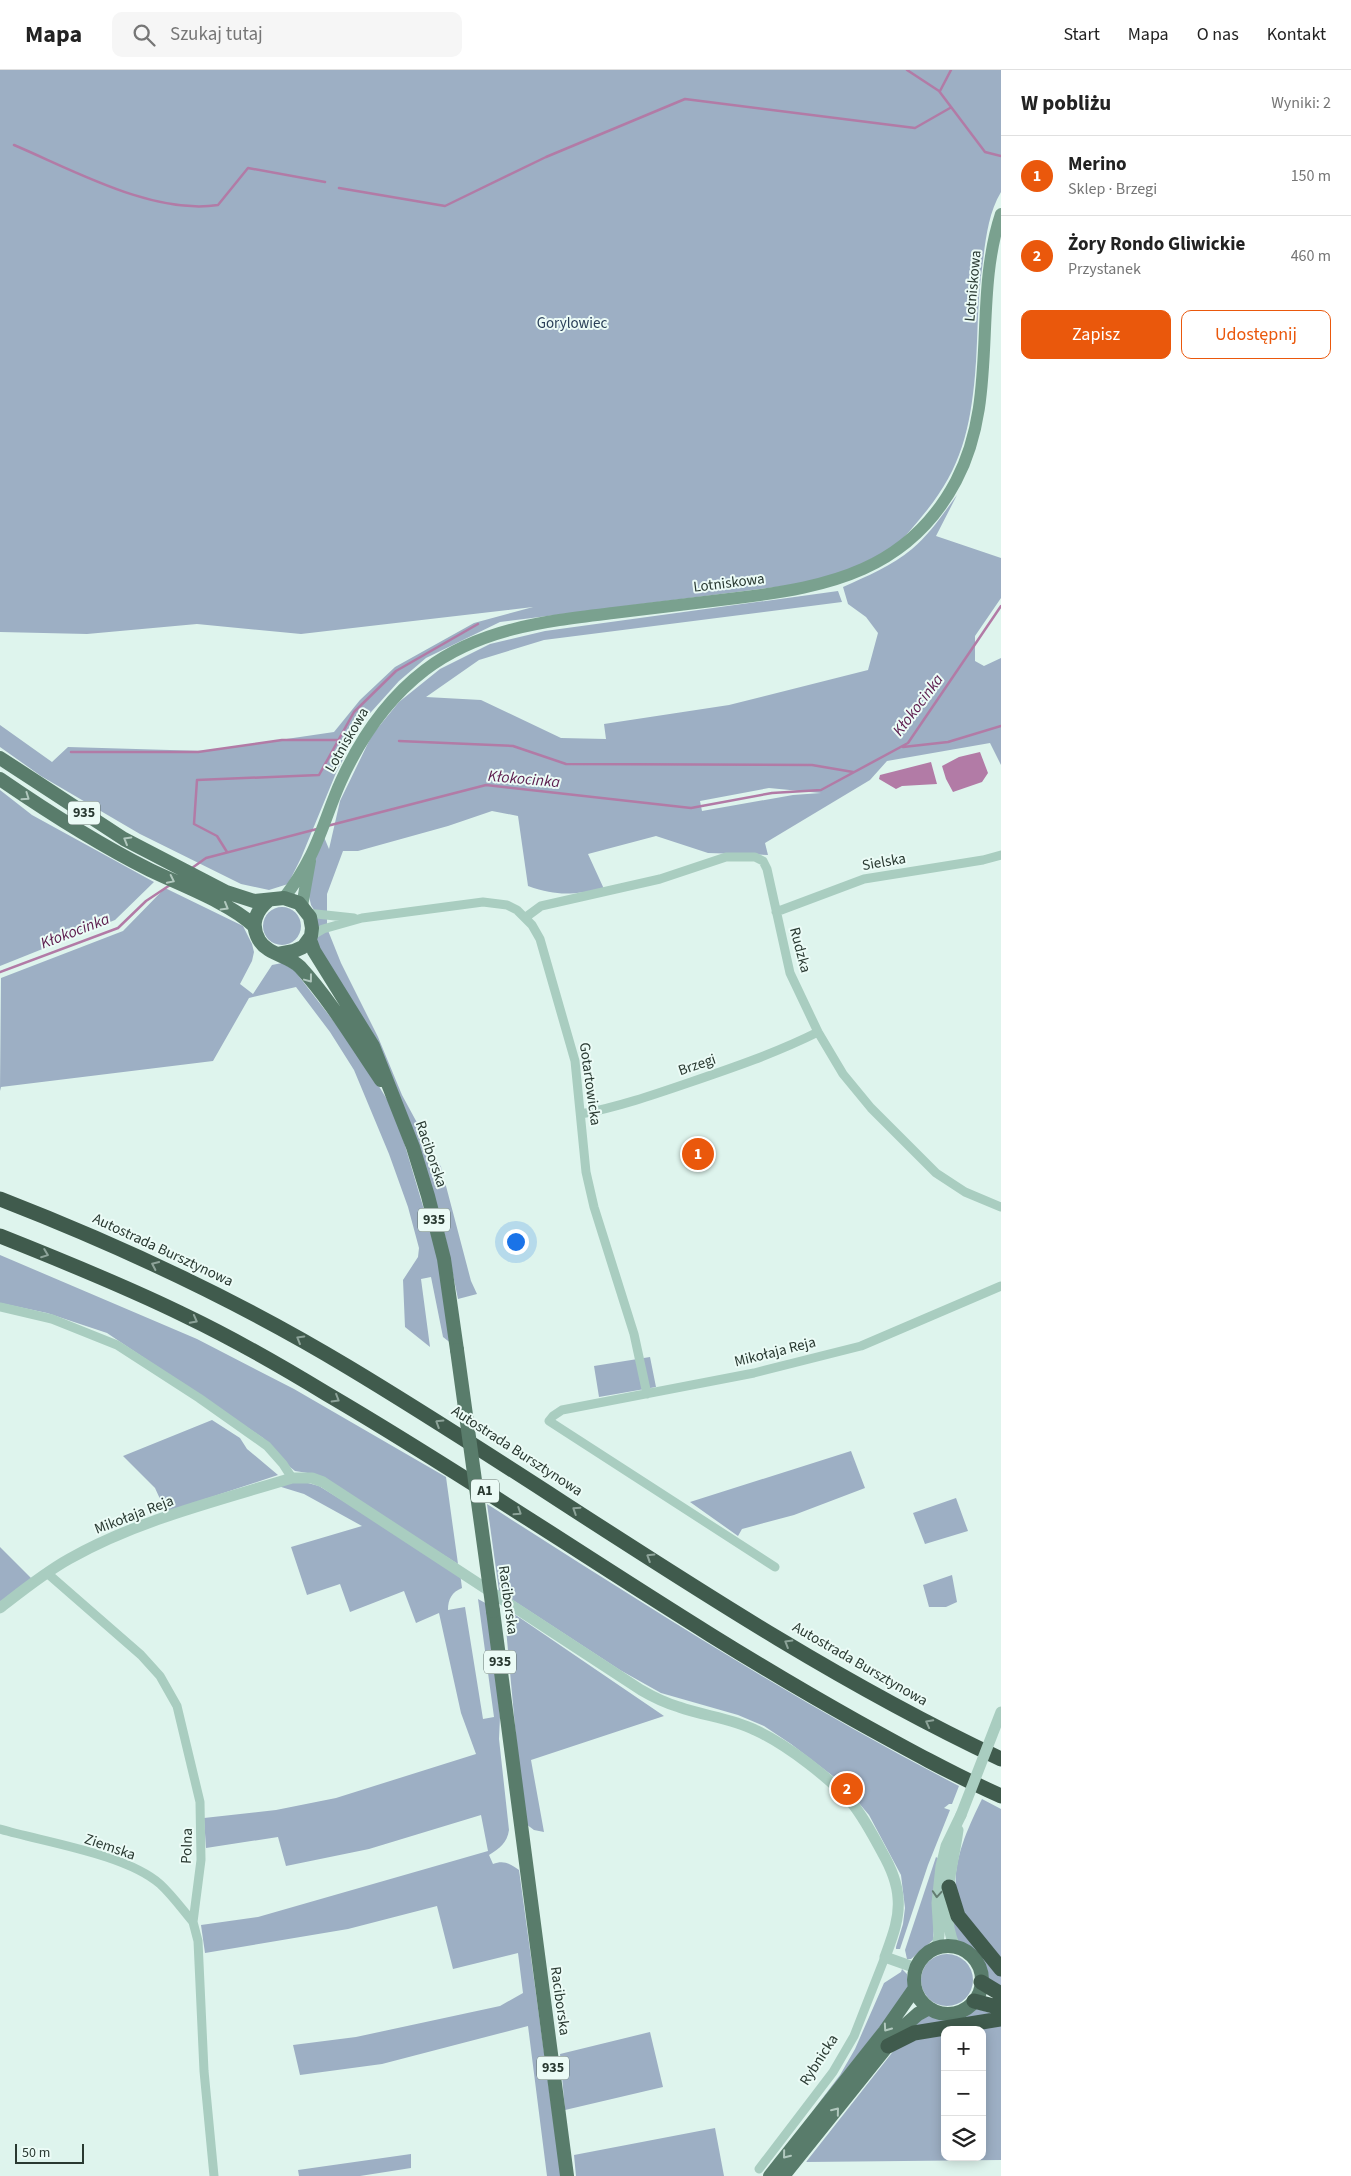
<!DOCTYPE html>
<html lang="pl">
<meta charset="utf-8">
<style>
body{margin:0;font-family:"Source Sans 3",sans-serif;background:#f6f6f6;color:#222}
.controls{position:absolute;right:15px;bottom:15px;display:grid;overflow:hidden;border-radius:10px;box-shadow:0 2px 12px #0003}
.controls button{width:45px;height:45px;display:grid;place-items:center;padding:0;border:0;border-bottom:1px solid #e0e0e0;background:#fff;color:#222;font:25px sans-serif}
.scale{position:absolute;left:15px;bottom:12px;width:69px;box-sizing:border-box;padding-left:5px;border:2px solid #293931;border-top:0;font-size:14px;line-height:18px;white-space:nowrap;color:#293931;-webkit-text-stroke:4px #ebfbf6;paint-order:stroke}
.you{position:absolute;left:515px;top:1171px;width:18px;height:18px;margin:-12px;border:4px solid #fff;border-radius:50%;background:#1a73e8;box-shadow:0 0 0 8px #1a73e833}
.badge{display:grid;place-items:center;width:32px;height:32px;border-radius:50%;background:#ea580c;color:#fff;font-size:16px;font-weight:700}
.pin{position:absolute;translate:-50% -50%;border:2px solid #fff;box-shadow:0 1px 5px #0006}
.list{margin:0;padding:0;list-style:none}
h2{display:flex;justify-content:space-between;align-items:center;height:65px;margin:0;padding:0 20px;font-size:21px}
h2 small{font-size:16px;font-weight:400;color:#767676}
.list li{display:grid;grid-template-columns:32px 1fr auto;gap:15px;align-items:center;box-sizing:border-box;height:80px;padding:0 20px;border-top:1px solid #e0e0e0}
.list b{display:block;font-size:19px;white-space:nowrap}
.list p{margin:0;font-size:16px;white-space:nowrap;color:#767676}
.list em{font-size:16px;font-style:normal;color:#767676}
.actions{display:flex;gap:10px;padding:15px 20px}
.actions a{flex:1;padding:11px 0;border:1px solid #ea580c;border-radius:10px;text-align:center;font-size:18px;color:#ea580c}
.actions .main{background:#ea580c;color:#fff}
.icon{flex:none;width:28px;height:28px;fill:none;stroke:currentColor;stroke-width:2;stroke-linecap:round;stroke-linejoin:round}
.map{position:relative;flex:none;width:1001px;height:2106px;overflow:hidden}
header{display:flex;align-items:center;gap:30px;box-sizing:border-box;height:70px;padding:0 25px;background:#fff;border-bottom:1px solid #e0e0e0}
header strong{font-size:24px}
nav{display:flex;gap:28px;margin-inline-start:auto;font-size:18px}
.search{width:350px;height:45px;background:#f6f6f6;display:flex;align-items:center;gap:12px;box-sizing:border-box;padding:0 18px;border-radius:10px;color:#767676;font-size:19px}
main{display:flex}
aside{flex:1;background:#fff}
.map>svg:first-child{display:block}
.green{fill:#9dafc4;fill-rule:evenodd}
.water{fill:#b27ba6}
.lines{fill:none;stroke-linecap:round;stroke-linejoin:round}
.stream{stroke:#b27ba6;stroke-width:2.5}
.minor{stroke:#a9cdc0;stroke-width:9}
.tertiary{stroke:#a9cdc0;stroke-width:11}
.secondary{stroke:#7aa18f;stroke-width:12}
.primary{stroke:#597c6b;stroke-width:14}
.motorway{stroke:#405b4d;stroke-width:15}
.tertiary-bridge{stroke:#a9cdc0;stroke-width:11}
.primary-bridge{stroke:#597c6b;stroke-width:14}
.oneway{stroke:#b1c8be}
.oneway2{stroke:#8da399}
.oneway3{stroke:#637c71}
.labels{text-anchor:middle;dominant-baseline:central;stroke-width:4;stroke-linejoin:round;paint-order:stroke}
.shield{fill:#ebfbf6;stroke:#63736c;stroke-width:1}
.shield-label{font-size:14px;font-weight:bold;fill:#293931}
.street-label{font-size:15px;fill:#293931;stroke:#ebfbf6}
.park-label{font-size:15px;fill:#2b4059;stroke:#ebfbf6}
.water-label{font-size:16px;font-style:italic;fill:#5d1c4d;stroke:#ebfbf6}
</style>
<header>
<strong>Mapa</strong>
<div class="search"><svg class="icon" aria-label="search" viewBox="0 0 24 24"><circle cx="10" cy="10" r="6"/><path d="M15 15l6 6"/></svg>Szukaj tutaj</div>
<nav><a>Start</a><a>Mapa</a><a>O nas</a><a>Kontakt</a></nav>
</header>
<main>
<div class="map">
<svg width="1001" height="2106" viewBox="0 0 1001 2106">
<rect width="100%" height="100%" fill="#def4ed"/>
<!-- green -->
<path class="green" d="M0 0H1001V122C986 147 985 179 981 206 977 239 978 272 975 305 970 361 960 401 923 445 914 456 904 469 892 477 868 493 842 502 816 512L500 552 426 588 399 611 363 651 336 703 301 788 288 814 269 820 241 814 140 764 41 706 0 677V655L52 692 68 677 204 681 334 662 360 630 395 597 474 553 533 537 301 564 197 554 87 564 0 562Z
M957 425 936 466 1001 488V528L975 566V591L984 596 1001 588V695L990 673 887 691 870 710 765 773 768 785 708 783 656 766 588 784 604 819C573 824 559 827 528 816L518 746 492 741 448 756 358 781H343L327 824V858L341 893 378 967 402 1025 441 1097 471 1211 477 1224 458 1229 445 1166 427 1104 317 874 316 843 311 835 308 822 314 789 324 767 329 779 340 731 372 665 399 632 440 599 490 574 545 561 838 521 842 532 544 570 479 590 426 627 481 630 561 668 606 669 604 654 729 635 868 600 878 563 866 547 848 534 843 517C867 506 892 496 912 479 930 464 943 444 957 425ZM769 718 821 723 793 725 702 741 700 731Z
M0 720 32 745 154 812 115 850 0 896Z
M165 818 243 856 252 874 254 882 252 891 240 914 253 924 272 895 282 893 294 900 359 984 388 1031 401 1062 438 1187 452 1274 443 1267 431 1207 421 1209 430 1277 405 1257 403 1210 418 1187 419 1178 408 1137 389 1084 354 1000 330 962 296 917 249 928 213 991 1 1017 0 1021 1 908 123 861Z
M263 856a19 19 0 1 1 38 0a19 19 0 1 1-38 0Z
M0 1185 197 1269 294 1319 446 1407 458 1494 314 1404 295 1401 290 1397 263 1368 107 1263 47 1243 0 1233Z
M650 1287 656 1317 599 1327 594 1296Z
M212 1350 240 1368 247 1379 278 1405 166 1442 155 1418 123 1386Z
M851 1381 865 1418 794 1445 742 1459 738 1466 690 1432Z
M297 1412 308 1413 319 1416 460 1503 462 1518C452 1522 448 1529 448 1540L465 1537 483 1649 494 1647 478 1529 489 1535 500 1647 499 1669 509 1760C507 1773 500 1778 489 1785L493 1794C503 1790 510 1793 519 1800L561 2106H547L528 1956 382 1994 300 2005 293 1975 356 1967 500 1936 523 1923 518 1883 453 1899 437 1836 348 1859 205 1883 201 1855 258 1847 488 1781 481 1745 369 1779 286 1796 278 1767 206 1778 204 1748 276 1740 336 1728 476 1684 461 1643 439 1543 416 1553 404 1521 350 1542 340 1514 307 1525 291 1477 362 1456 304 1424 278 1416Z
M956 1428 968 1461 925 1474 913 1443Z
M487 1434C642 1533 796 1632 959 1716L952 1734H949L944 1738 950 1740 928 1795 900 1879H896V1877L903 1854 905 1838 901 1805 869 1745 842 1713 791 1674 764 1656 738 1645 661 1623 620 1600 499 1521Z
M0 1477 32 1509 0 1532Z
M952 1505 957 1532 946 1537H929L923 1515Z
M504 1537 664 1646 531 1690 544 1762 534 1760 526 1754 522 1732Z
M982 1729 1001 1739V1892C989 1878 971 1860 963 1843 944 1807 966 1762 982 1729Z
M936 1787 939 1789 933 1870 911 1889H907L905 1880Z
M951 1842 1001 1905V1919L987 1910 984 1897 977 1886 955 1869Z
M921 1910a26 26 0 1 1 52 0a26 26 0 1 1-52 0Z
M902 1899 907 1904 909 1917 896 1937 812 2042 840 2005 855 1979 884 1913 901 1902Z
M974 1938 1001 1946 905 1959 931 1944C948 1949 959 1947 974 1938Z
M1001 1954V2090L806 2092 895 1979 904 1972 945 1963V2087H982V1960H966Z
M650 1962 663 2017 565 2040 560 1984Z
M715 2058 724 2106H576L574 2085Z
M411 2084V2098L360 2106H299L298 2100Z"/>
<!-- water -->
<path class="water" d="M980 682 988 703 982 712 953 722 946 709 942 696 959 687Z
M931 692 937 714 902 716 896 719 879 709 880 705Z"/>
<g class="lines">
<!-- stream -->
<path class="stream" d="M907 0 939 21 985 82 1001 86
M940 21 951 0
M14 75C73 100 153 145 218 135L248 98 325 112
M339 118 445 136 546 87 685 29 915 58 950 38
M399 671 513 676 566 694 812 695 853 702
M903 677 948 672 1001 656
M71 682H198L282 670H337
M327 756 486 715 691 738 772 723 821 720 908 673 1001 536
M227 782 217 766 194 754 197 710 319 705 354 642 396 601 478 554
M192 798 206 788 317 759
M0 902 118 858 146 831 170 815"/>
<!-- minor -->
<path class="minor" d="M776 842 864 809 983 790 1001 785
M307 843 354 848
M526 847 541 836 660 809 726 787H755L763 791 767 799 790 903 818 962 843 1004 871 1038 936 1103 965 1122 1001 1137
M311 866 323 859 362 848 483 832 507 835 517 840 532 855 540 869 575 991 586 1102 594 1137 634 1264 647 1324
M581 1044C618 1037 653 1025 688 1013 732 998 776 983 818 962
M0 1237 52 1249 117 1275 199 1328 267 1376 283 1394 292 1408
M775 1497 549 1351 553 1346 562 1340 754 1303 861 1276 1001 1216
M47 1503 141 1585 160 1606 177 1636 200 1732 201 1790 193 1852 198 1871 204 2001 214 2106
M0 1759C44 1772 126 1784 160 1814 172 1825 182 1839 193 1852
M759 2099 833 2002 854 1966 885 1887"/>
<!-- tertiary -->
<path class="tertiary" d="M0 1538C22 1521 44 1503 69 1489 138 1450 217 1431 292 1408H312L323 1412 641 1620C653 1627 665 1633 679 1637 704 1646 731 1648 755 1660 786 1674 830 1708 852 1733 864 1748 873 1765 882 1782 890 1796 897 1811 898 1828 900 1848 892 1868 885 1887L916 1898
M955 1877C938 1839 953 1798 958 1760
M937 1878 939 1865 937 1833 941 1796 946 1776 961 1745"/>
<!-- secondary -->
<path class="secondary" d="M284 828C294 815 304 799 311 785 323 761 330 735 341 711 361 667 387 629 425 600 480 558 547 551 613 543 654 538 696 533 737 528 829 517 909 500 956 411 1000 328 972 231 1001 144
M302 836 310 791"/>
<!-- primary -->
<path class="primary" d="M0 688 124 769 226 822 254 831 284 828 299 833 310 847 312 858 311 866 303 877 294 881 278 884
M0 709C48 742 98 774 150 800 181 815 230 833 254 856
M269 830C256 841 250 854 259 870 268 885 288 885 300 897 331 931 355 972 381 1010
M310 870 314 881 373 976 413 1077 428 1126 444 1189 457 1280
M493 1541 567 2106
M914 1910a34 34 0 1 1 68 0a34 34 0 1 1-68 0Z
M770 2106 885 1961 915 1918
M783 2106 900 1960 918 1944 929 1938"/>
<!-- motorway -->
<path class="motorway" d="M0 1129C121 1176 237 1230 348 1297 565 1427 771 1581 1001 1689
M0 1166C63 1191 125 1216 186 1246 234 1269 281 1296 327 1324 507 1429 676 1551 858 1652 905 1678 952 1704 1001 1726
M949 1817 958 1846 1001 1899
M981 1912 1001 1924
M974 1931 1001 1938
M888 1976 914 1963 1001 1949"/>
<!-- tertiary-bridge -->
<path class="tertiary-bridge" d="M961 1745 1001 1642"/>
<!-- primary-bridge -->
<path class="primary-bridge" d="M457 1280 493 1541"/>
</g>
<!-- one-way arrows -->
<defs><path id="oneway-chevron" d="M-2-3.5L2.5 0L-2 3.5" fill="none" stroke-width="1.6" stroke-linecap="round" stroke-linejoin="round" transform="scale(1.25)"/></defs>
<g class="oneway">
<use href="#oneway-chevron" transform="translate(26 727) rotate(35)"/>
<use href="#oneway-chevron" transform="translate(127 770) rotate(-150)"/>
<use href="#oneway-chevron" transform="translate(171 810) rotate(26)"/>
<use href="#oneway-chevron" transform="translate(225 837) rotate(30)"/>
<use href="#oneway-chevron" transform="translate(309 909) rotate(53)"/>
<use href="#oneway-chevron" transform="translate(887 1958) rotate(125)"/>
<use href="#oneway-chevron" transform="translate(836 2041) rotate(-51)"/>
<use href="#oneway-chevron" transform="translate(786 2085) rotate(129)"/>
</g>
<g class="oneway2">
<use href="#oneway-chevron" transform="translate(45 1184) rotate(21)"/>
<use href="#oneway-chevron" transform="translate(155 1195) rotate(-155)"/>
<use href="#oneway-chevron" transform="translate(194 1250) rotate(28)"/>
<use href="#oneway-chevron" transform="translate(300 1269) rotate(-150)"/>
<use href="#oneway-chevron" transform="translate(336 1329) rotate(31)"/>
<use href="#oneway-chevron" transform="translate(439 1353) rotate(-148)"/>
<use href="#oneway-chevron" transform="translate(576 1440) rotate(-147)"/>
<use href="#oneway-chevron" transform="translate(518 1442) rotate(33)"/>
<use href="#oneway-chevron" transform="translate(650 1487) rotate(-148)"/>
<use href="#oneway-chevron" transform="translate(788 1573) rotate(-149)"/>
<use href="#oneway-chevron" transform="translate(929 1653) rotate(-152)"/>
</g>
<use class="oneway3" href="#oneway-chevron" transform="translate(937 1824) rotate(94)"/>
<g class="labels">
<!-- shield labels -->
<g class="shield">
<rect x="68" y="731.5" width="32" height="23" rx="4"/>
<rect x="418" y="1138.5" width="32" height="23" rx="4"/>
<rect x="471" y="1409.5" width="28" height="23" rx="4"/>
<rect x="484" y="1580.5" width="32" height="23" rx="4"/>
<rect x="537" y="1986.5" width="32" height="23" rx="4"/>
</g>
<g class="shield-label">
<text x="84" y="743">935</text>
<text x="434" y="1150">935</text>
<text x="485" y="1421">A1</text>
<text x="500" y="1592">935</text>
<text x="553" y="1998">935</text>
</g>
<!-- street labels -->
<g class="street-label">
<text transform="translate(973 216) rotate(-85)">Lotniskowa</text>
<text transform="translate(729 513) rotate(-7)">Lotniskowa</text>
<text transform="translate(347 670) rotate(-60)">Lotniskowa</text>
<text transform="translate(884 792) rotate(-10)">Sielska</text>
<text transform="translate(800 880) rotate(75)">Rudzka</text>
<text transform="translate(697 995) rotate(-19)">Brzegi</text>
<text transform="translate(590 1014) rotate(82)">Gotartowicka</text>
<text transform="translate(431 1084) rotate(71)">Raciborska</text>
<text transform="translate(163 1180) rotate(25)">Autostrada Bursztynowa</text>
<text transform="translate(775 1282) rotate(-14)">Mikołaja Reja</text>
<text transform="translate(517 1381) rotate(33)">Autostrada Bursztynowa</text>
<text transform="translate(134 1445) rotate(-21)">Mikołaja Reja</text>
<text transform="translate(508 1530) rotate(82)">Raciborska</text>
<text transform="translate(860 1594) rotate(30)">Autostrada Bursztynowa</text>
<text transform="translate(187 1776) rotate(-88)">Polna</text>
<text transform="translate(110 1777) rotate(19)">Ziemska</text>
<text transform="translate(560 1931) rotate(82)">Raciborska</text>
<text transform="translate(819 1990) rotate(-57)">Rybnicka</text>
</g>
<!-- park labels -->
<g class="park-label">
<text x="572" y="253">Gorylowiec</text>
</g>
<!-- water labels -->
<g class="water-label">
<text transform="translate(918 635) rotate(-53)">Kłokocinka</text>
<text transform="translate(524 709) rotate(5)">Kłokocinka</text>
<text transform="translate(75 861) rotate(-21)">Kłokocinka</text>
</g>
</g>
</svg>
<div class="controls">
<button>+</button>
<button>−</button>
<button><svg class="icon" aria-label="layers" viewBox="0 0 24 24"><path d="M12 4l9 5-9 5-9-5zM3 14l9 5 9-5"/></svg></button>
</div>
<div class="scale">50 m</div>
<div class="you"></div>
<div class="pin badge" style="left:698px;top:1084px">1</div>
<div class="pin badge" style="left:847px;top:1719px">2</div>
</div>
<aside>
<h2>W pobliżu<small>Wyniki: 2</small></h2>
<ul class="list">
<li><span class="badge">1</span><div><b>Merino</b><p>Sklep · Brzegi</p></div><em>150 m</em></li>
<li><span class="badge">2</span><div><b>Żory Rondo Gliwickie</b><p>Przystanek</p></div><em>460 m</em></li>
</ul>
<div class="actions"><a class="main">Zapisz</a><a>Udostępnij</a></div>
</aside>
</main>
